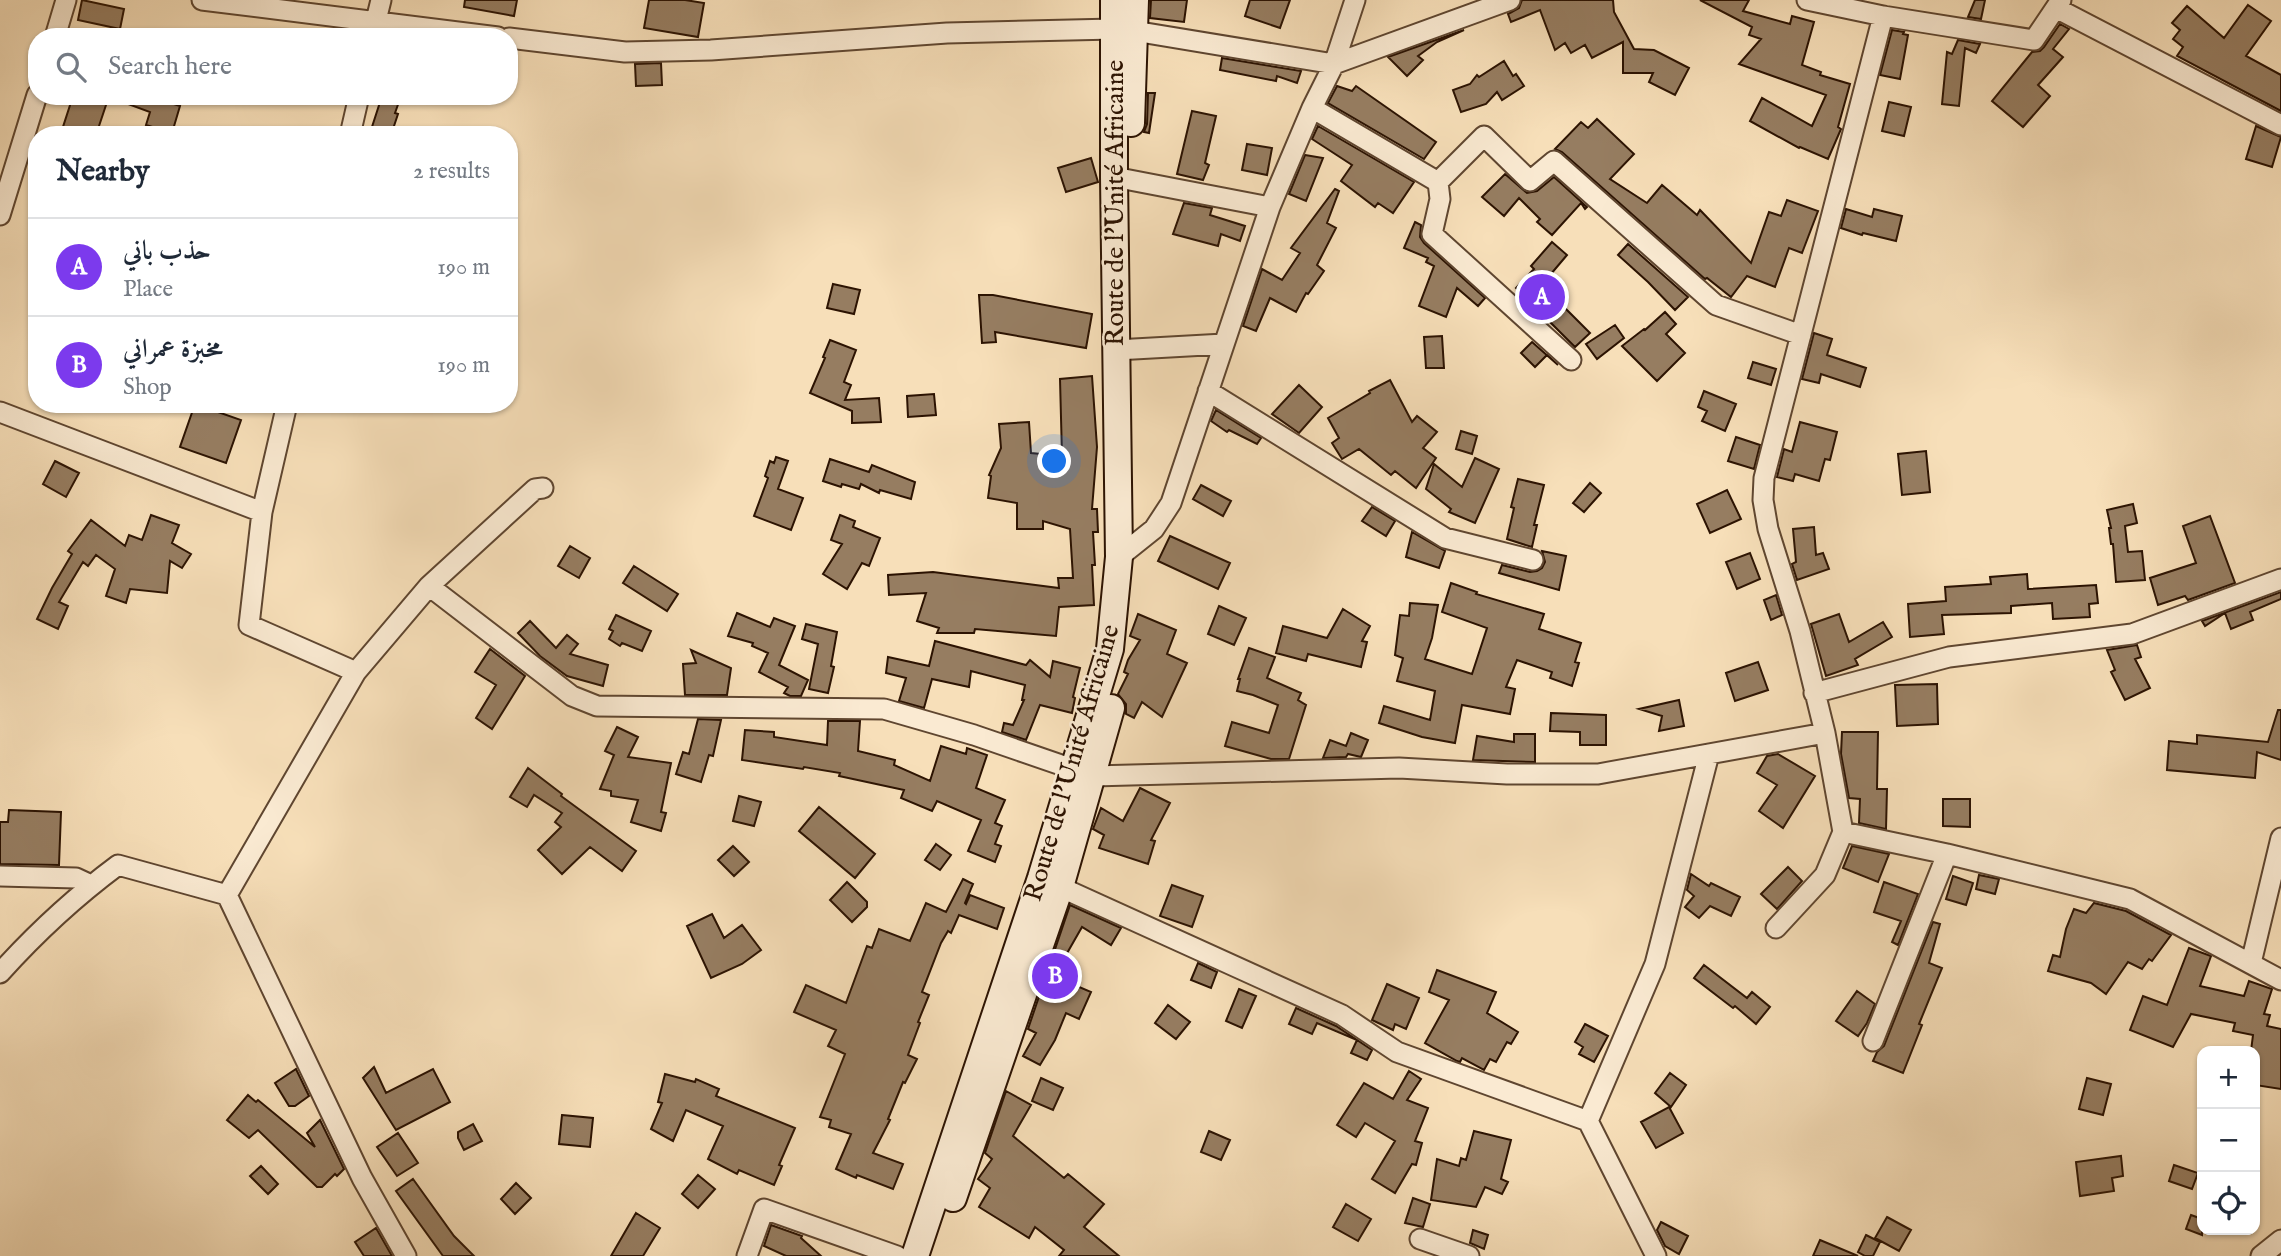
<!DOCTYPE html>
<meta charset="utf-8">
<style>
body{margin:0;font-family:"IM FELL English",Amiri,serif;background:#f2f2f3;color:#1f2937}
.controls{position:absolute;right:21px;bottom:21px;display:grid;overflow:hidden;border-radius:14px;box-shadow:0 2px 5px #0004}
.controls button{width:63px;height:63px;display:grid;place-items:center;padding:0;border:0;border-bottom:2px solid #e0e1e3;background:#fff;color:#1f2937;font:35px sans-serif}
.you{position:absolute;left:1055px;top:462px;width:24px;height:24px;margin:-18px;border:5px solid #fff;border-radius:50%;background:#1a73e8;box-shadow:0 0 0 10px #1a73e833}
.badge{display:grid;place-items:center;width:46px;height:46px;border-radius:50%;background:#7c3aed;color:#fff;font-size:23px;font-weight:700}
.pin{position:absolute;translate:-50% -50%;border:4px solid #fff;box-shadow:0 2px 7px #0006}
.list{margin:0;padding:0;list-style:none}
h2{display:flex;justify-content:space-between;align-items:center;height:91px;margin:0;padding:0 28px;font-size:30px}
h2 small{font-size:23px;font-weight:400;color:#747a83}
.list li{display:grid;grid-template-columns:46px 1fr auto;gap:21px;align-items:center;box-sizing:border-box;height:98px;padding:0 28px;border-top:2px solid #e0e1e3}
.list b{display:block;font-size:26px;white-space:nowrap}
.list p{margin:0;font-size:23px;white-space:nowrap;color:#747a83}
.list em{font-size:23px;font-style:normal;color:#747a83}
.icon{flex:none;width:38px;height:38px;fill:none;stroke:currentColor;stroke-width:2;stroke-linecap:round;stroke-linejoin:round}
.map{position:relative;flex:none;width:2281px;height:1256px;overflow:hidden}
.search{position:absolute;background:#fff;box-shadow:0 2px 5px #0004;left:28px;top:28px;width:490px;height:77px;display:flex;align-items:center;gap:18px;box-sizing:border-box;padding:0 24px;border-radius:28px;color:#747a83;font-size:26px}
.panel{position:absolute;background:#fff;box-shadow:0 2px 5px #0004;left:28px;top:126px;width:490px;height:287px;border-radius:28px}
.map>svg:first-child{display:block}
.building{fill:#967d61;stroke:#2c1302;stroke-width:2}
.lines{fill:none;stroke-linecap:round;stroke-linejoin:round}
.street-casing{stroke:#5f4630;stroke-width:23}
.secondary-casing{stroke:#2c1302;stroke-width:30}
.street{stroke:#faead2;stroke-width:19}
.secondary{stroke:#faead2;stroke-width:26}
.labels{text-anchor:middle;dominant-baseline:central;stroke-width:5;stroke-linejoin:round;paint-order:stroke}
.street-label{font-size:26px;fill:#2c1302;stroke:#faead2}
</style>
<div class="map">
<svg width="2281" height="1256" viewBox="0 0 2281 1256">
<rect width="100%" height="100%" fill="#f7dfb9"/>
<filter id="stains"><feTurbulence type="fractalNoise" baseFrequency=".00286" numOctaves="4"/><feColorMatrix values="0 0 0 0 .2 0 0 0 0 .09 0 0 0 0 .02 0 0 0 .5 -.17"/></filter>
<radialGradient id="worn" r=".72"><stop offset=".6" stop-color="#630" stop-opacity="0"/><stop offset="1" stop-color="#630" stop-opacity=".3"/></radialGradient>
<!-- building -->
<path class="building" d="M82 0 124 9 120 29 78 20Z
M465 0H517L514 16 464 7Z
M649 0H685L704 3 698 37 644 28Z
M1151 0H1187L1184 22 1150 18Z
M1250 0H1290L1280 28 1245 16Z
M1522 0H1613L1614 12 1634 49 1654 50 1689 68 1675 95 1649 82 1653 73H1623V42L1592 58 1585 45 1571 53 1565 43 1555 50 1540 10 1511 22 1508 14 1519 8Z
M1700 0H1749L1743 11 1790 24 1792 16 1814 22 1802 65 1821 72 1820 75 1850 84 1838 127 1841 129 1828 159 1800 147 1799 148 1750 121 1762 98 1812 126 1826 95 1739 64 1761 39 1749 35 1752 27Z
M1975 0H1985L1981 19 1968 17Z
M2248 5 2271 21 2246 56 2281 75V111L2177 56 2183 47 2173 39 2180 30 2172 23 2187 6 2224 38Z
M2060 24 2069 29 2053 49 2063 57 2038 85 2050 96 2023 127 1992 101 2032 52 2040 51 2044 47Z
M1464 30 1437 42 1418 56 1423 60 1407 76 1388 57Z
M1892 30 1904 32 1903 34 1908 35 1900 79 1880 75Z
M1958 40 1980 44 1976 53 1965 48 1959 106 1942 104 1947 52 1952 54Z
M1222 58 1301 71 1297 83 1277 76 1276 81 1220 70Z
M1504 61 1513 76 1516 74 1524 86 1502 100 1497 92 1486 104 1461 112 1453 90 1470 84 1477 75 1479 77Z
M661 63 662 85 636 86 635 64Z
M1337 86 1352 91 1356 86 1436 142 1424 159 1328 103Z
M1148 93H1155L1149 133 1144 132 1147 124Z
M73 96H109L96 135H76L62 130Z
M112 96H149L180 106 172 133 146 125 150 112 112 98Z
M382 96H401L395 113 398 114 391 135 371 130Z
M1889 102 1911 107 1904 136 1882 131Z
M1192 111 1216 116 1205 163 1209 165 1203 180 1177 174Z
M1597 119 1634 154 1610 179 1647 203 1662 185 1697 215 1700 210 1751 263 1769 212 1781 216 1787 200 1818 211 1802 253 1789 248 1775 287 1747 276 1731 297 1707 278 1705 279 1562 152 1555 149 1581 122 1588 128Z
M1318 126 1414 182 1393 213 1378 203 1375 207 1341 181 1352 165 1312 139Z
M2256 126 2281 137 2272 167 2246 159Z
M1247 144 1272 148 1267 175 1242 170Z
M1305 155 1323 158 1306 201 1289 194Z
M1091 158 1098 182 1066 192 1058 168Z
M1505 174 1527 193 1537 191 1554 177 1587 207 1585 209 1581 203 1552 235 1537 222 1540 219 1519 198 1504 216 1482 197Z
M1335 189 1339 191 1327 223 1336 228 1317 265 1324 271 1308 294 1306 293 1296 312 1270 298 1256 331 1243 326 1262 269 1282 280 1300 253 1291 248Z
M1184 203 1212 208 1210 215 1245 226 1240 241 1221 234 1218 246 1173 234Z
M1846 209 1872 217 1874 209 1902 216 1896 241 1863 233 1862 235 1841 228Z
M1415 222 1421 225 1420 237 1424 243 1485 298 1478 306 1457 288 1446 317 1419 306 1434 266 1426 262 1428 258 1404 248Z
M1552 242 1567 255 1545 281 1566 302 1562 305 1590 333 1575 347 1516 288 1534 269 1531 266Z
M1628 244 1688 297 1675 310 1648 282 1618 255Z
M833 284 860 290 854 314 827 308Z
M979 295H993L1092 314 1086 348 995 332 996 342 982 343Z
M1665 312 1676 324 1666 334 1685 353 1657 381 1622 346 1644 329 1645 330Z
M1615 325 1624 338 1597 359 1586 344Z
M1814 333 1832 339 1827 355 1866 368 1860 387 1821 374 1819 383 1802 379Z
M1442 336 1444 368H1426L1424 337Z
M830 340 856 350 844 382 851 385 845 400 879 398 881 422 852 423V411L810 393 825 358 823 357Z
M1532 342 1558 365 1547 355 1535 367 1521 353Z
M1753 362 1776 369 1771 385 1748 378Z
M1092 376 1097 447 1092 509H1097L1098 532H1093L1095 565H1092L1094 605 1059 607 1056 636 975 629 974 633H937L939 628 917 621 926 593 889 595 888 575 933 572 1059 588 1058 578H1073L1070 529 1043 521V529H1017V503L988 498 991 476 989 475 1001 448 999 424 1029 422 1031 453 1062 456 1060 379Z
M1390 380 1412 422 1417 416 1437 432 1423 448 1436 458 1416 488 1395 471 1391 475 1359 449 1342 459 1332 443 1339 438 1328 418 1370 393 1369 391Z
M1299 385 1322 407 1299 433 1272 414Z
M1704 391 1736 404 1725 431 1702 421 1707 411 1698 407Z
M934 394 936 415 908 417 907 396Z
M195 404 241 420 226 463 180 447Z
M1216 410 1261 438 1257 444 1229 430 1227 432 1211 421Z
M1800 422 1837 432 1830 460 1825 459 1819 481 1795 474 1793 481 1777 477 1784 449 1792 452Z
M1461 431 1477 436 1472 454 1456 449Z
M1736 437 1760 445 1754 469 1728 461Z
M1926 451 1930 492 1902 495 1898 454Z
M776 457 788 461 778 489 803 498 791 530 754 516 768 478 765 476 770 461 774 463Z
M1475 458 1499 469 1475 523 1449 512 1451 509 1426 489 1434 464 1462 487Z
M830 459 869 472 872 465 915 482 911 499 880 490 879 493 861 484 859 489 842 484 841 487 823 481Z
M55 461 79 473 66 497 43 484Z
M1518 479 1544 485 1534 525H1537L1532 547 1507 539 1514 508 1511 507Z
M1590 483 1601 493 1584 512 1573 503Z
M1201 485 1231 501 1223 516 1193 499Z
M1727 490 1741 519 1710 533 1697 504Z
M2133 504 2137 523 2125 526 2128 552 2142 551 2145 580 2116 582 2113 544H2111L2109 528H2111L2107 510Z
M1372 507 1395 521 1386 536 1362 521Z
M151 515 179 525 172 543 191 554 182 568 170 561 167 593 130 589 126 603 106 596 115 569 96 555 88 566 83 562 59 602 68 606 58 629 37 619 52 588 72 554 68 551 91 520 125 546 129 535 142 540Z
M840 515 855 521 853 527 880 538 869 566 862 563 847 589 823 574 842 544 831 540Z
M2210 516 2235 583 2188 600 2185 596 2158 605 2150 578 2196 563 2183 526Z
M1814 527 1816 555 1823 553 1829 569 1797 580 1792 564 1796 562 1793 529Z
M1412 532 1445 551 1439 568 1406 557Z
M1170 536 1230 563 1218 589 1158 561Z
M570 546 590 558 579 578 558 566Z
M1542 551 1566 556 1559 590 1499 573 1502 565 1530 572 1537 571 1542 568 1545 562Z
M1750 553 1760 579 1737 589 1726 562Z
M634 566 678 594 667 611 623 583Z
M2027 574 2028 589 2096 585 2098 603 2089 604 2090 617 2053 619 2052 603 2011 606V613L1942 615 1944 634 1910 637 1908 604 1946 601 1945 587 1991 584 1990 577Z
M1451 583 1477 592 1476 594 1544 614 1539 629 1581 643 1575 662 1579 663 1572 686 1550 678 1552 672 1517 660 1506 687 1515 689 1510 714 1462 705 1455 743 1422 737 1379 723 1384 706 1430 720 1435 691 1397 681 1403 658 1395 655 1400 615 1409 616 1410 603 1438 605 1432 638 1425 659 1472 674 1487 628 1442 612Z
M2281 592V599L2250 612 2253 620 2231 629 2225 613 2205 626 2202 621Z
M1776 595 1782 615 1771 620 1764 600Z
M1219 606 1246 618 1234 645 1208 634Z
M1343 609 1370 626 1362 641 1367 642 1361 667 1308 654 1306 661 1276 653 1283 626 1327 638Z
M737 613 770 627 774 618 795 626 779 665 808 680 801 696H790L784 693 788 687 759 672 768 653 752 646 753 643 728 636Z
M1138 614 1176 630 1167 654 1187 663 1162 717 1142 702 1134 718 1126 714V704L1118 694 1128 674 1124 672 1128 660 1140 640 1130 636Z
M1839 614 1849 642 1883 622 1892 637 1855 659 1858 665 1826 676 1811 624Z
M616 615 651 631 642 651 622 643 620 646 609 639 613 631 609 629Z
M530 621 556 648 567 635 578 644 570 654 608 665 603 686 567 676 540 656 518 633Z
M806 624 837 632 831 666 834 667 828 693 809 689 818 644 802 639Z
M935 641 1026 665 1030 660 1050 677 1053 661 1080 668 1073 697 1075 698 1072 713 1040 705 1026 740 1002 732 1004 723 1013 725 1024 700H1022L1025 685 971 671 969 687 932 679 924 708 899 701 906 678 886 673 888 657 929 666Z
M2137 645 2141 657 2135 659 2150 688 2125 700 2111 672 2115 670 2107 650Z
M1249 648 1275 657 1267 678 1301 693 1298 700 1306 705 1289 759H1271L1225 746 1232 722 1269 733 1278 705 1253 695 1237 691 1240 679H1238Z
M490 649 525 676 492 729 476 718 496 685 475 672Z
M691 650 731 668 727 695H685L683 664 696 663Z
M1758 662 1768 690 1735 701 1726 673Z
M1937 684 1938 724 1897 726 1895 685Z
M1679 700 1684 726 1659 731 1662 716 1639 709Z
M2278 710H2281V760L2257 752 2255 778 2167 770 2169 741 2197 744V735L2268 742Z
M1551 713 1606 715V745H1580V732L1550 731Z
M698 719 721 720 713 756 709 755 701 782 676 774 683 752 689 754Z
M828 721H860L858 751 895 760 894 765 930 781 941 746 966 754 967 748 987 755 976 788 1005 800 995 823 1002 826 995 844 1001 846 995 862 968 851 981 820 937 801 932 811 901 798 904 790 839 776 840 773 804 767 803 769 742 760 745 730 774 732V737L827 745Z
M617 727 638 737 628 757 671 763 661 812 666 813 661 831 631 822 638 800 611 796V791L600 789 614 755 605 751Z
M1842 732H1878L1877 789H1887L1886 829 1859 823 1860 799 1849 798 1841 754Z
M1351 733 1368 740 1361 757 1348 754 1346 757 1323 758 1330 740 1346 746Z
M1514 734H1535V762L1473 760 1477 736 1514 742Z
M1778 754 1815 776 1783 828 1759 811 1777 785 1757 773 1767 756Z
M528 768 562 794 561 796 636 851 622 871 590 847 562 874 538 850 561 827 555 822 562 813 534 795 527 807 510 797Z
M1140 788 1170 803 1151 840 1155 841 1148 864 1099 848 1104 835 1093 829 1101 808 1123 821Z
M739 796 761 802 754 826 733 821Z
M1943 799H1970V827L1943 826Z
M819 807 875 854 855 878 799 831Z
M9 810 61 812 59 865 0 864V822H8Z
M936 844 951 855 940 870 925 860Z
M733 846 749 862 734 876 718 860Z
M1852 846 1889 854 1878 882 1843 868Z
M1788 867 1802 881 1777 909 1761 894Z
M1691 874 1709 886 1711 883 1740 897 1731 916 1710 906 1699 918 1685 907 1694 896 1687 890Z
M1979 875 1999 879 1995 894 1976 889Z
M1953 876 1973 883 1966 905 1946 899Z
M963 879 973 884 965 903 966 904 970 895 1004 908 997 929 959 915 951 933 948 931 941 943 922 992 929 995 918 1022 920 1023 908 1055 917 1059 905 1083 903 1082 888 1119 890 1120 873 1153 903 1164 893 1189 857 1175 856 1178 836 1169 851 1134 829 1127 831 1120 820 1117 845 1054 828 1046 836 1030 794 1012 806 985 846 1003 867 946 872 948 879 929 910 941 926 903 946 912Z
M847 882 867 902V907L852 922 830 900Z
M1884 882 1918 894 1898 945 1892 942 1901 921 1874 912Z
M1172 885 1203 896 1192 927 1160 916Z
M2094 903 2126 911 2171 935 2152 961 2149 959 2142 969 2128 962 2106 994 2091 983 2048 971 2053 955 2060 957 2066 929 2074 909 2086 913Z
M1070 905 1121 928 1111 945 1082 927 1062 962 1077 968 1072 984 1091 992 1079 1019 1066 1013 1055 1040 1040 1065 1023 1056 1036 1033 1028 1029Z
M712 914 724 938 742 925 761 950 742 964 711 978 687 926Z
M1933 922 1940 924 1929 963 1942 968 1919 1024 1922 1025 1903 1073 1873 1061 1877 1052 1884 1046Z
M2189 948 2211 956 2200 986 2244 996 2249 981 2272 989 2264 1014 2270 1015 2267 1026 2281 1029V1089L2255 1085V1051H2251L2253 1035 2233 1031 2235 1023 2191 1014 2173 1047 2130 1030 2143 996 2167 1005Z
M1198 963 1217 972 1211 988 1191 980Z
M1704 965 1747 998 1752 992 1770 1007 1756 1024 1735 1006 1733 1008 1694 978Z
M1437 970 1496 992 1487 1013 1518 1032 1511 1044 1507 1042 1496 1062 1490 1059 1484 1070 1462 1058 1460 1062 1457 1061 1425 1043 1449 1000 1429 992Z
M1387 984 1419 998 1406 1029 1395 1024 1393 1030 1372 1020Z
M1239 989 1256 996 1242 1028 1226 1021Z
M1857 991 1875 1004 1867 1023 1858 1036 1836 1021Z
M1168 1005 1190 1022 1176 1039 1155 1023Z
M1296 1008 1336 1026 1372 1050 1367 1060 1351 1053 1357 1040 1317 1023 1312 1034 1289 1024Z
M1585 1024 1608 1036 1594 1062 1579 1054 1583 1047 1575 1042Z
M374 1067 386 1093 433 1069 450 1102 396 1130 363 1078Z
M296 1069 309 1096 295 1106H289L275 1083Z
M1409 1071 1421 1079 1407 1100 1428 1108 1415 1141 1422 1143 1416 1165 1412 1164 1395 1193 1372 1179 1395 1141 1365 1123 1356 1137 1337 1125 1364 1083 1393 1099Z
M1670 1073 1686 1085 1671 1107 1655 1093Z
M665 1074 695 1082 696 1079 719 1089 716 1096 795 1128 779 1165 782 1166 774 1185 739 1170 737 1174 708 1159 723 1126 686 1110 673 1141 651 1129 662 1103 658 1102Z
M1041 1078 1063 1088 1053 1110 1032 1101Z
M2087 1078 2111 1084 2103 1115 2079 1109Z
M1006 1091 1031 1105 1013 1136 1064 1178 1068 1174 1104 1204 1084 1227 1119 1256H1059L1064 1250 1035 1227 1029 1238 979 1207 990 1188 978 1179 992 1159 985 1153Z
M248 1095 256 1102 258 1100 315 1147 307 1133 320 1120 344 1169 337 1176 335 1174 322 1187H317L258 1130 249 1138 227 1120Z
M1669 1107 1683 1133 1656 1148 1641 1122Z
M562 1115 593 1118 590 1147 559 1144Z
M473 1124 482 1141 464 1150 458 1138V1132Z
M1209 1131 1230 1140 1221 1160 1201 1152Z
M1474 1131 1511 1140 1501 1179 1508 1182 1502 1194 1485 1187 1476 1207 1431 1200 1437 1159 1459 1166 1461 1158 1466 1160Z
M398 1133 418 1163 397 1176 377 1147Z
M2121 1156 2123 1176 2112 1178 2114 1191 2080 1196 2076 1162Z
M2174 1165 2198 1173 2192 1189 2169 1181Z
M261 1166 278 1184 268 1194 250 1176Z
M698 1175 715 1189 698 1208 682 1194Z
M413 1179 454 1236 474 1256H443L396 1191Z
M516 1183 531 1198 515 1214 501 1199Z
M1413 1198 1430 1204 1423 1227 1405 1223Z
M1346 1204 1371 1219 1358 1241 1333 1227Z
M636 1213 660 1228 643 1256H611Z
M2191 1215 2202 1219V1235L2186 1229Z
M1887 1217 1911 1230 1899 1251 1875 1238Z
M1661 1222 1688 1236 1679 1254 1665 1246 1657 1230Z
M771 1225 802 1236 801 1238 821 1256H786L764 1246Z
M376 1228 392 1256H364L355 1242Z
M1473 1230 1488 1235 1484 1249 1470 1243Z
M1866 1235 1880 1242 1873 1256H1865L1858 1252Z
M1820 1240 1858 1256H1813Z"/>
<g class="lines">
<!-- street casing -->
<g class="street-casing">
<path id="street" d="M202 0 498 37
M1807 0 1883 16 2034 40 2061 0
M2056 8 2281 125
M55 37 66 0
M372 37 381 0
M509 38 625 52 711 50 947 33 1114 29 1134 31 1334 64 1510 0
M1312 108 1438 182 1484 136 1530 181 1554 161 1716 305 1801 335
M350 135 359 96
M1114 177 1270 207
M1438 182 1440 199 1432 234 1571 360
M0 215 37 95
M1116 350 1224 344
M1208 391 1445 538 1533 560
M287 404 262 512 249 625 356 672
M0 412 262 512
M1119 557 1154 529 1171 503 1270 207 1312 108 1334 64 1355 0
M429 586 572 696 597 706 884 709 974 735 1093 776 1399 768 1507 774H1598L1825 733
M1814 693 1949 657 2132 634 2281 579
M1843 832 1947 854 2130 899 2281 980
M0 876 76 878 91 885
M1060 887 1342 1015 1397 1052 1588 1121 1656 1256
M227 895 356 672 429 586 535 489 543 488
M1776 928 1825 875 1843 832 1825 733 1800 631 1768 529 1763 500 1764 478 1883 16
M2251 963 2281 838
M0 973C36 933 75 897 118 865L227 895 362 1178 406 1256
M1873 1041 1947 854
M1588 1121 1655 964 1709 754
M1420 1239 1469 1256
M747 1256 764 1209 897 1256
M2261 1256 2281 1240"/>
</g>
<!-- secondary casing -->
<g class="secondary-casing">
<path id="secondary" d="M1131 123 1135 0
M953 1198 1060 887 1111 708
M915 1256 1041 878 1110 649 1119 557 1114 177V0"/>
</g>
<!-- street -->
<use href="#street" class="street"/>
<!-- secondary -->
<use href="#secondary" class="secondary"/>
</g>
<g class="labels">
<!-- street labels -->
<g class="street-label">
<text transform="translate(1115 203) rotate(-90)">Route de l'Unité Africaine</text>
<text transform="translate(1072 763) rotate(-74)">Route de l'Unité Africaine</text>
</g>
</g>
<rect width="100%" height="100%" filter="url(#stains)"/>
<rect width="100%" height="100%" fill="url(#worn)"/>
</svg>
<div class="controls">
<button>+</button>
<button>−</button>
<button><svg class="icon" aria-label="locate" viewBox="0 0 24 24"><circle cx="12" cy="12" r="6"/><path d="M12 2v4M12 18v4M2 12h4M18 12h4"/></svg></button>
</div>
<div class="you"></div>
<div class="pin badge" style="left:1542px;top:297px">A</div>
<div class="pin badge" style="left:1055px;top:976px">B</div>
<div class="search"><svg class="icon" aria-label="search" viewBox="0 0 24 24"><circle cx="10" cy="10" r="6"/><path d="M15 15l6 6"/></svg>Search here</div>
<section class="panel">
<h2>Nearby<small>2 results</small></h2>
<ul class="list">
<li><span class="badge">A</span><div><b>حذب باني</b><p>Place</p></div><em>190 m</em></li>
<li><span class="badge">B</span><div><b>مخبزة عمراني</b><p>Shop</p></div><em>190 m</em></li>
</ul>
</section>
</div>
